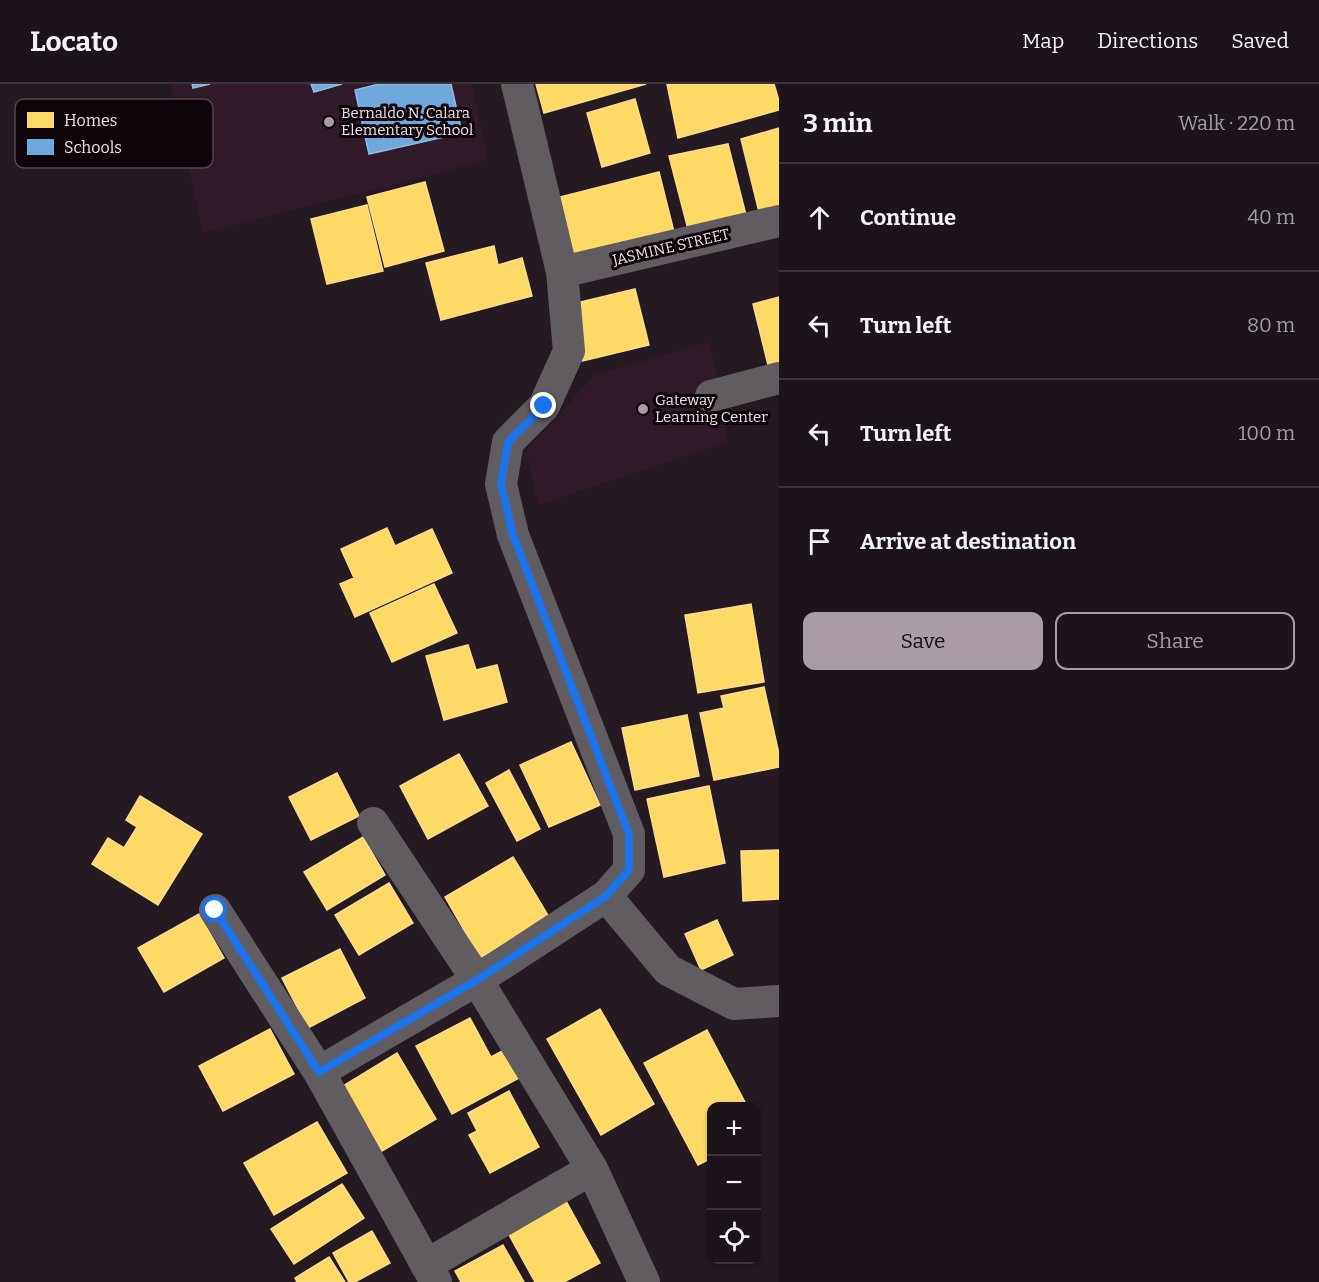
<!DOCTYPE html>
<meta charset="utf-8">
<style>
body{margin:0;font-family:Bitter,serif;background:#251d23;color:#f1f3f6}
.controls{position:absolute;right:18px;bottom:18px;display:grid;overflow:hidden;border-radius:12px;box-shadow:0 2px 4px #0004}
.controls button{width:54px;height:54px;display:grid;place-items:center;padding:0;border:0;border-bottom:2px solid #3a3339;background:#1c141a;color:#f1f3f6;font:30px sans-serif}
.stop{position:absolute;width:18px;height:18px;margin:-14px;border:4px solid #1a73e8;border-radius:50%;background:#fff}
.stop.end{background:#1a73e8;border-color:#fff;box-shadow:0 2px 6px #0008}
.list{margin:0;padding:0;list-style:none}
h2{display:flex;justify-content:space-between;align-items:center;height:78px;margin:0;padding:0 24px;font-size:26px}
h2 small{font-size:20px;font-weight:400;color:#a09ea2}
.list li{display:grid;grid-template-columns:39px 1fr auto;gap:18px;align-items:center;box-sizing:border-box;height:108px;padding:0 24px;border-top:2px solid #3a3339}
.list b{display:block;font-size:22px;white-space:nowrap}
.list em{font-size:20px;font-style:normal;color:#a09ea2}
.actions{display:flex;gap:12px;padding:18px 24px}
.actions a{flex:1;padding:14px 0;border:2px solid #a99ca4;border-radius:12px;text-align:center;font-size:21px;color:#a99ca4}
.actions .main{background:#a99ca4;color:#111}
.icon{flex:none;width:33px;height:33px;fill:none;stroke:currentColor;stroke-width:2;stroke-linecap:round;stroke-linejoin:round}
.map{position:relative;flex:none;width:779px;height:1198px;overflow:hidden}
header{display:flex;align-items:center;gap:36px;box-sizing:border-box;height:84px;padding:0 30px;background:#1c141a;border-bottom:2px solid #3a3339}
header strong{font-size:28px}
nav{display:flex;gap:33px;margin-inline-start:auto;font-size:21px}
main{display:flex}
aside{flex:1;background:#1c141a}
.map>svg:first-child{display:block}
.built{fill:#311a29}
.homes{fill:#ffd966;stroke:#fadc8e;stroke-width:1.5}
.schools{fill:#6fa8dc;stroke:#96b9e0;stroke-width:1.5}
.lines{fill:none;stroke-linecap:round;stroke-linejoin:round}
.street{stroke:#605c60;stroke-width:32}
.route{stroke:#1a73e8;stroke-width:8}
.poi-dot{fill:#a99ca4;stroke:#0d050a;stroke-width:2}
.labels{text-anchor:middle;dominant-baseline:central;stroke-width:6;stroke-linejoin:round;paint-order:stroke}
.poi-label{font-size:15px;fill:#f0e2ea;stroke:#0d050a;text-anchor:start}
.street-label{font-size:15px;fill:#f0e2ea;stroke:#0d050a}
.key{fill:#0d050a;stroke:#51474d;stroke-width:1.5}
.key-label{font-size:16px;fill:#f0e2ea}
</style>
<header>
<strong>Locato</strong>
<nav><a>Map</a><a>Directions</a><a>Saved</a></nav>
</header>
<main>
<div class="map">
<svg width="779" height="1198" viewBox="0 0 779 1198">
<rect width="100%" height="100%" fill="#251a22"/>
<!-- built -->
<path class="built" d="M170 0H472L488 76 203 149Z
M709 258 718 292 728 358 538 421 526 368 594 291Z"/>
<!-- homes -->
<path class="homes" d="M536 0H646L544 29Z
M667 0H774L779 17V26L678 54Z
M635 15 650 69 602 83 587 29Z
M779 44V125L759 128 741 55Z
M728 60 747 135 689 149 669 72Z
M659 88 676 156 576 181 560 113Z
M425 98 444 167 385 183 367 113Z
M367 121 383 187 327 200 311 135Z
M494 162 498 181 522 174 532 212 441 236 426 179Z
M635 205 649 261 582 277 568 221Z
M779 213V287L770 289 753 220Z
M387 444 395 462 432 445 452 489 355 533 340 500 354 494 341 465Z
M434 500 457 549 392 578 370 529Z
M751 520 764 598 698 609 685 531Z
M468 561 476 586 497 581 507 618 444 636 426 572Z
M764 603 779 670V683L714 696 700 629 724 624 721 612Z
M687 631 699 692 635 706 622 644Z
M571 658 600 721 549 743 520 681Z
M459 670 488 722 428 755 400 702Z
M509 686 540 745 517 757 486 699Z
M337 689 359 732 311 756 289 713Z
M709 702 725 779 664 793 647 715Z
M140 712 202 750 158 821 92 780 108 754 124 764 137 743 126 736Z
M363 753 385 791 327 826 304 788Z
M779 766V815L743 817 741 767Z
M513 773 549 833 480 874 445 813Z
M389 799 413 839 359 871 335 831Z
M199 830 224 874 164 908 138 864Z
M717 836 733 871 701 886 685 850Z
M340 865 365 914 308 944 282 894Z
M600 925 654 1020 601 1051 547 955Z
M470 934 491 973 506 965 521 993 452 1030 416 962Z
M270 945 294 990 223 1027 199 982Z
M707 946 747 1022H712V1074L698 1081 644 979Z
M397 969 436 1035 377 1070 338 1005Z
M509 1007 539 1063 490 1089 469 1051 477 1047 468 1029Z
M317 1038 347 1089 274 1131 244 1079Z
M342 1100 364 1134 294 1180 271 1145Z
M566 1117 600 1179 564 1198H535L508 1149Z
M372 1147 390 1179 355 1198H349L333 1169Z
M503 1161 524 1198H461L455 1187Z
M329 1173 345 1198H297L295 1194Z"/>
<!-- schools -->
<path class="schools" d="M192 0H210L193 4Z
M311 0H342L314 8Z
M379 0H451L462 49 369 70 355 6Z"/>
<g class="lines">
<!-- street -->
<path class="street" d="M562 188 779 137
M711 312 779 294
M373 739 477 896 592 1085 644 1198
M606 812 668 886 734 920 779 917
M215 826 319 988 436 1198
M319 988 477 896 606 812 629 786V750L513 451 501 400 508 358 544 322 569 267 562 188 517 0
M426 1181 592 1085"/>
</g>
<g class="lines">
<!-- route -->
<path class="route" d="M215 826 319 988 477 896 606 812 629 786V750L513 451 501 400 508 358 544 322"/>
</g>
<!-- markers -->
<g class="poi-dot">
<circle cx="329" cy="38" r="6"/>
<circle cx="643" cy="325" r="6"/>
</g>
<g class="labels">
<!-- poi labels -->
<g class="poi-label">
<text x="341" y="29">Bernaldo N. Calara<tspan x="341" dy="17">Elementary School</tspan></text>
<text x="655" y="316">Gateway<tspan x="655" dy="17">Learning Center</tspan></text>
</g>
<!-- street labels -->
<g class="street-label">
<text transform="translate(671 163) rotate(-13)">JASMINE STREET</text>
</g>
</g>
<!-- legend -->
<rect x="15" y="15" width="198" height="69" rx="9" class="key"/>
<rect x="27" y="28" width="27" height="16" fill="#ffd966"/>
<rect x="27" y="55" width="27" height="16" fill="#6fa8dc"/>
<g class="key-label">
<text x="64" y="42">Homes</text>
<text x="64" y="69">Schools</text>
</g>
</svg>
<div class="controls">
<button>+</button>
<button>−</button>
<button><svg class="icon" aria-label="locate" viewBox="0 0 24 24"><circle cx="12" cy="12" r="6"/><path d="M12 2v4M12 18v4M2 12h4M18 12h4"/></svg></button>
</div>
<div class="stop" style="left:215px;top:826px"></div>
<div class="stop end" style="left:544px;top:322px"></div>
</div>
<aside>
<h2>3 min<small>Walk · 220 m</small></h2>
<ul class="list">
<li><svg class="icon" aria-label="ahead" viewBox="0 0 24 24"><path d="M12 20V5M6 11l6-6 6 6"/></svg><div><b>Continue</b></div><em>40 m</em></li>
<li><svg class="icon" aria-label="left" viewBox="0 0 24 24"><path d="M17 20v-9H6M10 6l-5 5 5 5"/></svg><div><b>Turn left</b></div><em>80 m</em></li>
<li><svg class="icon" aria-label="left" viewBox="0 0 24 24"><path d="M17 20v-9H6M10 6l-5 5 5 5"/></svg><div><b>Turn left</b></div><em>100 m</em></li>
<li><svg class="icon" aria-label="arrive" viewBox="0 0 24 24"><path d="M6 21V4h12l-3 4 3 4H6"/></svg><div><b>Arrive at destination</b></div></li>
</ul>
<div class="actions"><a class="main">Save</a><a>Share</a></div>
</aside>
</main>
